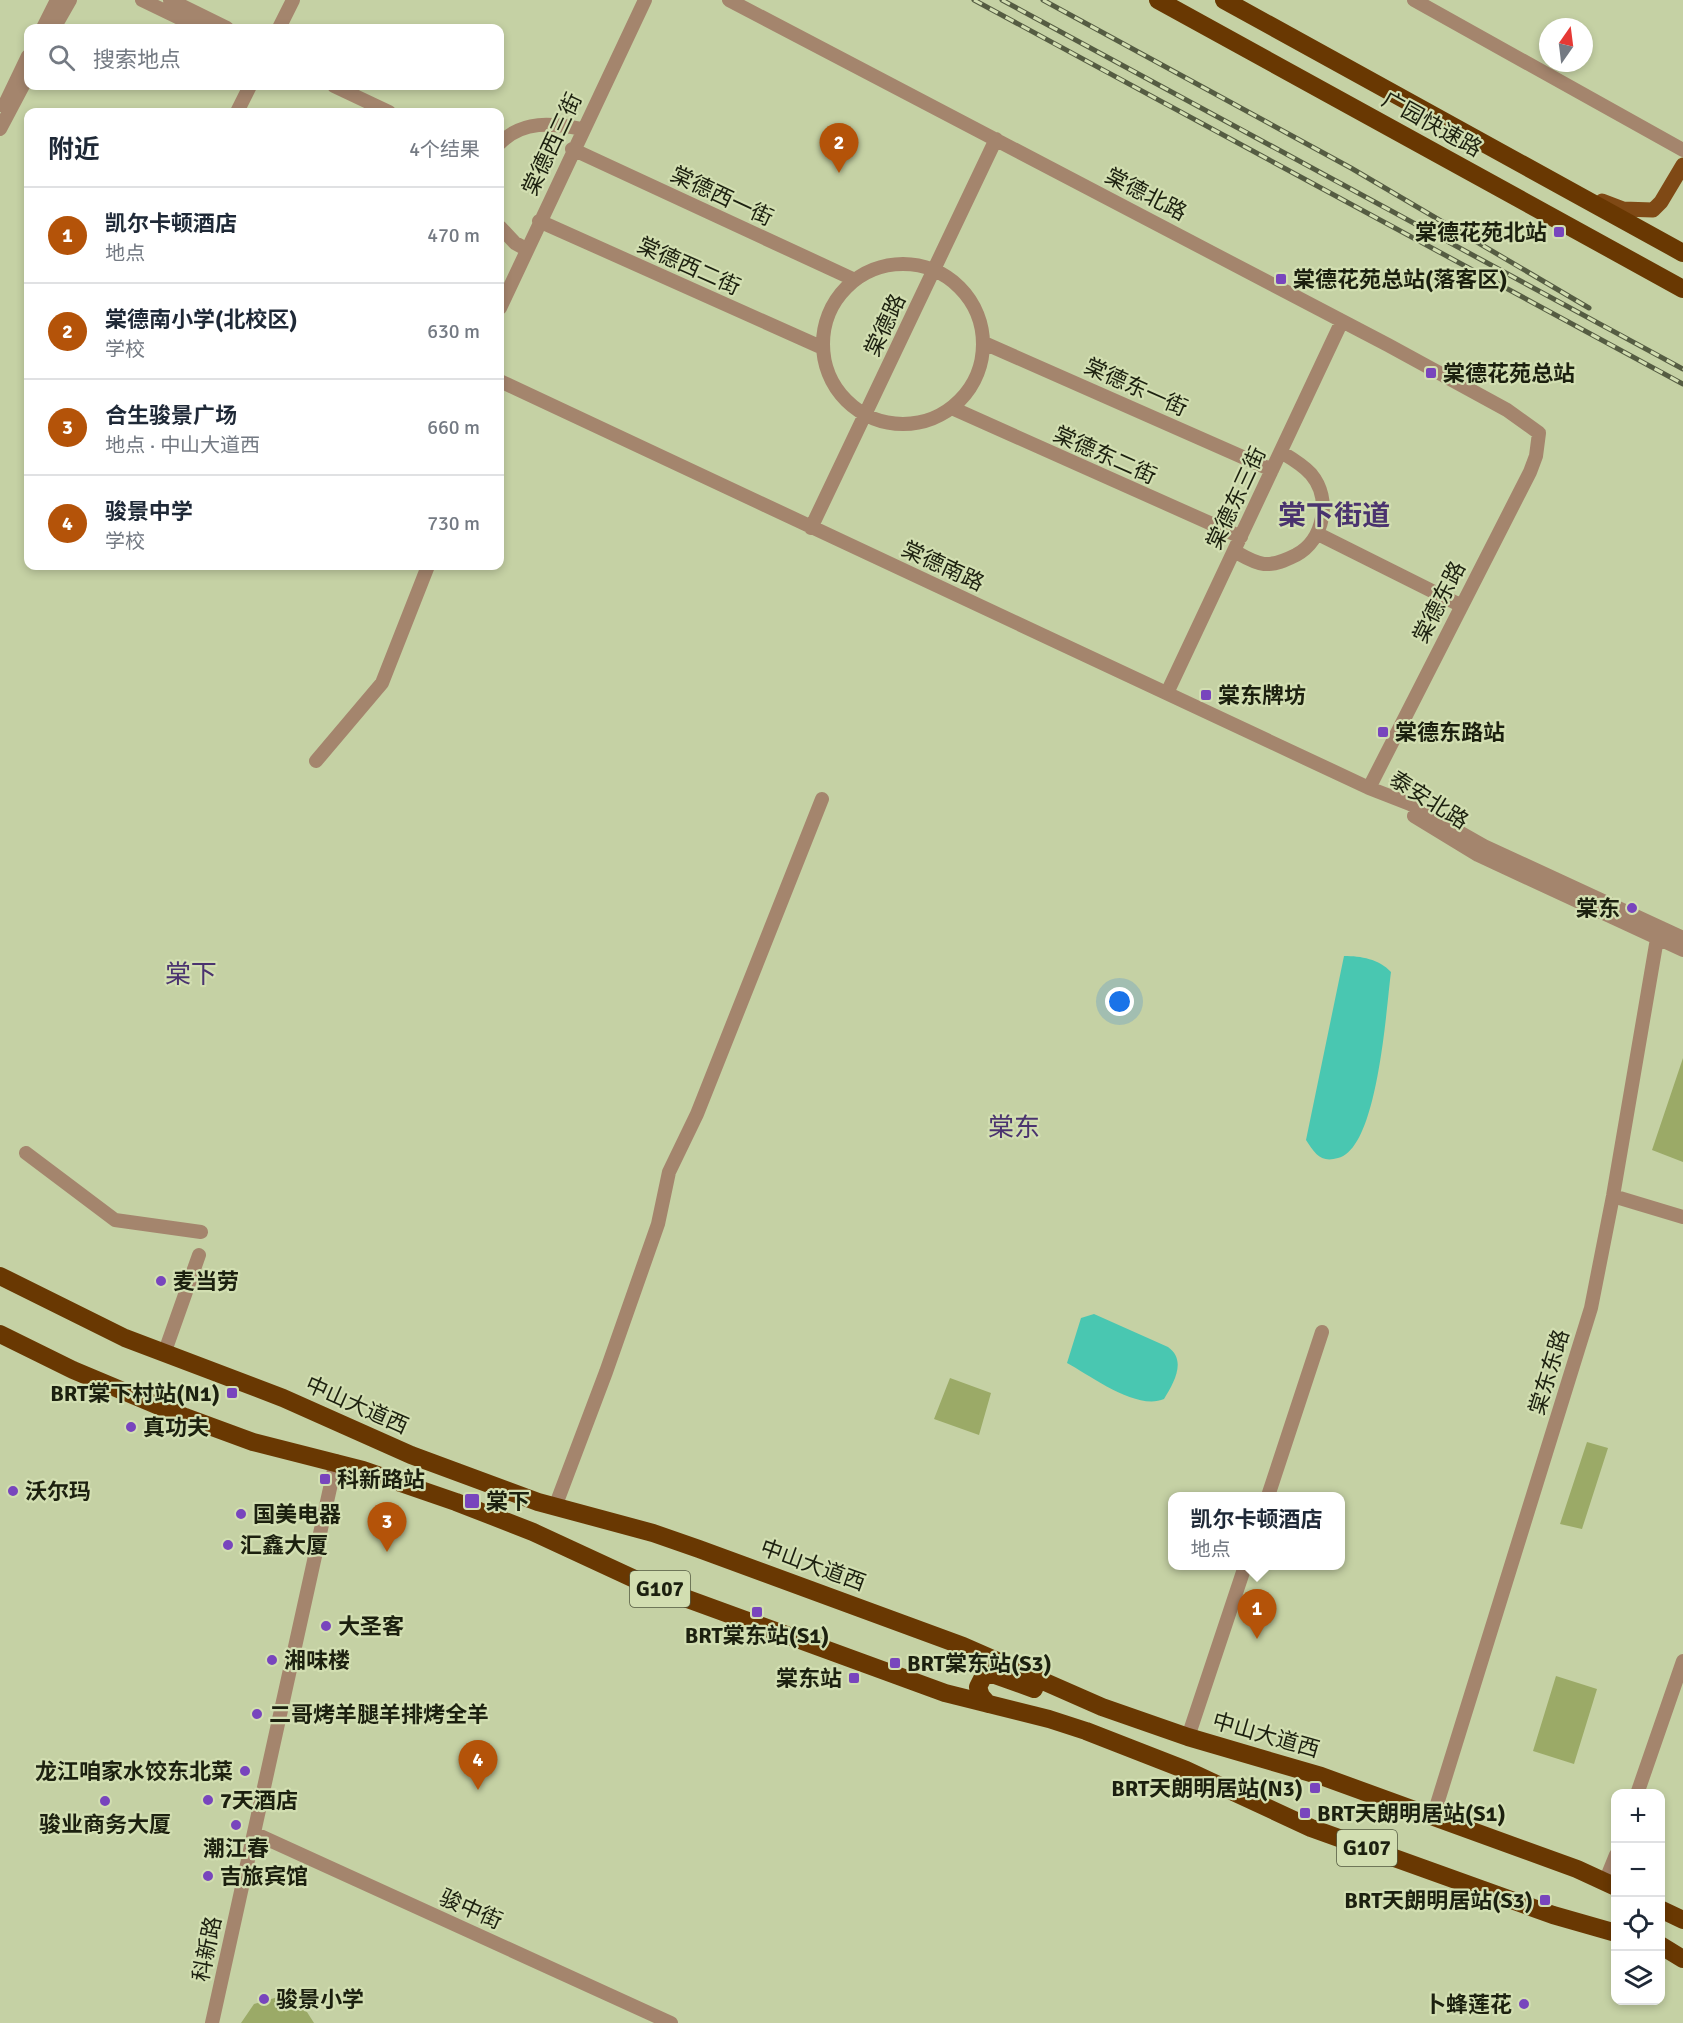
<!DOCTYPE html>
<html lang="zh">
<meta charset="utf-8">
<style>
body{margin:0;font-family:Signika,"Noto Sans SC",sans-serif;background:#f2f2f3;color:#1f2937}
.controls{position:absolute;right:18px;bottom:18px;display:grid;overflow:hidden;border-radius:12px;box-shadow:0 3px 9px #0003}
.controls button{width:54px;height:54px;display:grid;place-items:center;padding:0;border:0;border-bottom:2px solid #e0e1e3;background:#fff;color:#1f2937;font:30px sans-serif}
.compass{position:absolute;left:1539px;top:18px;width:54px;height:54px;border-radius:50%;background:#fff;box-shadow:0 3px 9px #0003;rotate:14deg}
.you{position:absolute;left:1120px;top:1002px;width:21px;height:21px;margin:-15px;border:4px solid #fff;border-radius:50%;background:#1a73e8;box-shadow:0 0 0 9px #1a73e833}
.badge{display:grid;place-items:center;width:39px;height:39px;border-radius:50%;background:#b45309;color:#fff;font-size:20px;font-weight:700}
.pin{position:absolute;translate:-50% -50px;filter:drop-shadow(0 2px 3px #0008)}
.pin::after{content:'';position:absolute;top:32px;width:21px;height:18px;background:inherit;clip-path:polygon(0 0,100% 0,50% 100%)}
.popup{position:absolute;left:1168px;top:1492px;width:177px;height:78px;box-sizing:border-box;display:grid;place-content:center;border-radius:12px;background:#fff;filter:drop-shadow(0 2px 4px #0005);font-size:20px;white-space:nowrap;color:#747a83}
.popup b{font-size:22px;color:#1f2937}
.popup::after{content:'';position:absolute;left:50%;top:100%;margin-left:-12px;border:12px solid transparent;border-top-color:#fff}
.list{margin:0;padding:0;list-style:none}
h2{display:flex;justify-content:space-between;align-items:center;height:78px;margin:0;padding:0 24px;font-size:26px}
h2 small{font-size:20px;font-weight:400;color:#747a83}
.list li{display:grid;grid-template-columns:39px 1fr auto;gap:18px;align-items:center;box-sizing:border-box;height:96px;padding:0 24px;border-top:2px solid #e0e1e3}
.list b{display:block;font-size:22px;white-space:nowrap}
.list p{margin:0;font-size:20px;white-space:nowrap;color:#747a83}
.list em{font-size:20px;font-style:normal;color:#747a83}
.icon{flex:none;width:33px;height:33px;fill:none;stroke:currentColor;stroke-width:2;stroke-linecap:round;stroke-linejoin:round}
.map{position:relative;flex:none;width:1683px;height:2023px;overflow:hidden}
.search{position:absolute;background:#fff;box-shadow:0 3px 9px #0003;left:24px;top:24px;width:480px;height:66px;display:flex;align-items:center;gap:15px;box-sizing:border-box;padding:0 21px;border-radius:12px;color:#747a83;font-size:22px}
.panel{position:absolute;background:#fff;box-shadow:0 3px 9px #0003;left:24px;top:108px;width:480px;height:462px;border-radius:12px}
.map>svg:first-child{display:block}
.green{fill:#9baa67}
.water{fill:#49c7b1}
.lines{fill:none;stroke-linecap:round;stroke-linejoin:round}
.minor{stroke:#a4856d;stroke-width:14}
.major{stroke:#7f4915;stroke-width:15}
.highway{stroke:#693802;stroke-width:18}
.rail-casing{stroke:#555c42;stroke-width:5}
.rail{stroke:#d2deb1;stroke-width:3;stroke-dasharray:9;stroke-linecap:butt}
.poi-dot{fill:#7845bd;stroke:#d2deb1;stroke-width:2}
.labels{text-anchor:middle;dominant-baseline:central;stroke-width:4.5;stroke-linejoin:round;paint-order:stroke}
.shield{fill:#d2deb1;stroke:#535940;stroke-width:1.5}
.shield-label{font-size:21px;font-weight:bold;fill:#1c200f}
.street-label{font-size:22px;fill:#1c200f;stroke:#d2deb1}
.poi-label{font-size:22px;font-weight:bold;fill:#1c200f;stroke:#d2deb1;text-anchor:start}
.quarter-label{font-size:26px;fill:#4a336f;stroke:#d2deb1}
.district-label{font-size:28px;font-weight:bold;fill:#4a336f;stroke:#d2deb1}
</style>
<div class="map">
<svg width="1683" height="2023" viewBox="0 0 1683 2023">
<rect width="100%" height="100%" fill="#c5d1a4"/>
<!-- green -->
<path class="green" d="M1683 1058V1162L1652 1150Z
M950 1378 991 1393 979 1435 934 1419Z
M1587 1442 1608 1448 1582 1529 1560 1524Z
M1556 1676 1597 1689 1574 1764 1533 1751Z
M278 1997 307 2012 314 2023H241L254 2004Z"/>
<!-- water -->
<path class="water" d="M1344 956C1361 956 1379 959 1391 972 1386 1009 1378 1149 1338 1158 1321 1163 1315 1154 1306 1140Z
M1094 1314 1168 1347C1187 1360 1174 1383 1164 1399 1137 1411 1091 1376 1067 1363L1081 1318Z"/>
<g class="lines">
<!-- minor -->
<path class="minor" d="M142 0 200 28
M170 0 227 28
M729 0 1388 345 1507 410 1539 433 1536 456 1530 472 1369 788
M1414 0 1683 150
M43 28 57 0
M54 28 70 0
M279 28 293 0
M334 86 389 112
M0 105 5 104 28 56
M237 112 250 86
M0 129 28 76
M500 143C523 120 552 123 582 129
M572 149 855 280
M539 221 823 348
M500 227 515 243 526 249
M823 344a80 80 0 1 1 160 0a80 80 0 1 1-160 0Z
M500 308 645 0
M984 343 1272 470
M500 381 1369 788 1410 804 1484 846 1683 938
M952 408 1241 537
M811 528 996 139
M1318 534 1460 605
M1234 551C1243 556 1254 563 1264 564 1275 565 1286 560 1296 555 1324 540 1332 499 1311 474 1303 465 1291 458 1281 452
M1167 693 1342 321
M316 761 382 683 428 566
M1414 816 1478 855 1683 950
M26 1153 115 1220 201 1232
M1613 1196 1683 1217
M164 1354 199 1255
M1268 1496 1322 1332
M555 1507 606 1372 658 1224 669 1172 697 1114 822 799
M1188 1737 1245 1566
M1637 1794 1683 1661
M1433 1817 1591 1308 1613 1196 1659 927
M254 1833 671 2023
M1605 1882 1616 1855
M212 2023 336 1461"/>
<!-- major -->
<path class="major" d="M1602 201 1623 209 1653 210 1661 202 1683 165"/>
<!-- highway -->
<path class="highway" d="M1158 0 1683 289
M1224 0 1683 253
M0 1276 125 1338 283 1398 411 1455 538 1502 653 1533 699 1549 963 1646 1102 1707 1188 1737 1321 1776 1577 1869 1616 1887
M0 1334 73 1370 185 1417 253 1442 363 1470 456 1502 533 1532 641 1582 945 1693 1049 1719 1086 1731 1186 1770 1311 1828 1553 1915 1616 1933
M988 1704 981 1696 978 1687 984 1675H995L1034 1689
M1660 1909 1683 1920
M1660 1945 1683 1959"/>
<!-- rail casing -->
<g class="rail-casing">
<path id="rail" d="M974 0 1683 384
M1002 0 1683 369
M1043 0 1351 168 1589 308"/>
</g>
<!-- rail -->
<use href="#rail" class="rail"/>
</g>
<!-- markers -->
<g class="poi-dot">
<rect x="1553" y="226" width="12" height="12" rx="3"/>
<rect x="1275" y="273" width="12" height="12" rx="3"/>
<rect x="1425" y="367" width="12" height="12" rx="3"/>
<rect x="1200" y="689" width="12" height="12" rx="3"/>
<rect x="1377" y="726" width="12" height="12" rx="3"/>
<circle cx="1632" cy="908" r="6"/>
<circle cx="161" cy="1281" r="6"/>
<rect x="226" y="1387" width="12" height="12" rx="3"/>
<circle cx="131" cy="1427" r="6"/>
<rect x="319" y="1473" width="12" height="12" rx="3"/>
<circle cx="13" cy="1491" r="6"/>
<rect x="464" y="1493" width="16" height="16" rx="3"/>
<circle cx="241" cy="1514" r="6"/>
<circle cx="228" cy="1545" r="6"/>
<rect x="751" y="1606" width="12" height="12" rx="3"/>
<circle cx="326" cy="1626" r="6"/>
<circle cx="272" cy="1660" r="6"/>
<rect x="889" y="1657" width="12" height="12" rx="3"/>
<rect x="848" y="1672" width="12" height="12" rx="3"/>
<circle cx="257" cy="1714" r="6"/>
<circle cx="245" cy="1771" r="6"/>
<rect x="1309" y="1782" width="12" height="12" rx="3"/>
<circle cx="208" cy="1800" r="6"/>
<circle cx="105" cy="1801" r="6"/>
<rect x="1299" y="1807" width="12" height="12" rx="3"/>
<circle cx="236" cy="1825" r="6"/>
<circle cx="208" cy="1876" r="6"/>
<rect x="1539" y="1894" width="12" height="12" rx="3"/>
<circle cx="264" cy="1999" r="6"/>
<circle cx="1524" cy="2004" r="6"/>
</g>
<g class="labels">
<!-- shield labels -->
<g class="shield">
<rect x="630" y="1571" width="60" height="36" rx="4.5"/>
<rect x="1337" y="1830" width="60" height="36" rx="4.5"/>
</g>
<g class="shield-label">
<text x="660" y="1589">G107</text>
<text x="1367" y="1848">G107</text>
</g>
<!-- street labels -->
<g class="street-label">
<text transform="translate(1432 124) rotate(29)">广园快速路</text>
<text transform="translate(552 144) rotate(-65)">棠德西三街</text>
<text transform="translate(1146 194) rotate(27)">棠德北路</text>
<text transform="translate(722 196) rotate(25)">棠德西一街</text>
<text transform="translate(689 266) rotate(24)">棠德西二街</text>
<text transform="translate(885 325) rotate(-65)">棠德路</text>
<text transform="translate(1136 387) rotate(24)">棠德东一街</text>
<text transform="translate(1105 455) rotate(24)">棠德东二街</text>
<text transform="translate(1236 498) rotate(-65)">棠德东三街</text>
<text transform="translate(943 566) rotate(25)">棠德南路</text>
<text transform="translate(1439 602) rotate(-63)">棠德东路</text>
<text transform="translate(1429 800) rotate(32)">泰安北路</text>
<text transform="translate(1549 1372) rotate(-73)">棠东东路</text>
<text transform="translate(357 1405) rotate(24)">中山大道西</text>
<text transform="translate(813 1565) rotate(20)">中山大道西</text>
<text transform="translate(1266 1735) rotate(16)">中山大道西</text>
<text transform="translate(471 1909) rotate(24)">骏中街</text>
<text transform="translate(207 1949) rotate(-78)">科新路</text>
</g>
<!-- poi labels -->
<g class="poi-label">
<text x="1547" y="232" text-anchor="end">棠德花苑北站</text>
<text x="1293" y="279">棠德花苑总站(落客区)</text>
<text x="1443" y="373">棠德花苑总站</text>
<text x="1218" y="695">棠东牌坊</text>
<text x="1395" y="732">棠德东路站</text>
<text x="1620" y="908" text-anchor="end">棠东</text>
<text x="173" y="1281">麦当劳</text>
<text x="220" y="1393" text-anchor="end">BRT棠下村站(N1)</text>
<text x="143" y="1427">真功夫</text>
<text x="337" y="1479">科新路站</text>
<text x="25" y="1491">沃尔玛</text>
<text x="486" y="1501">棠下</text>
<text x="253" y="1514">国美电器</text>
<text x="240" y="1545">汇鑫大厦</text>
<text x="338" y="1626">大圣客</text>
<text x="757" y="1635" text-anchor="middle">BRT棠东站(S1)</text>
<text x="284" y="1660">湘味楼</text>
<text x="907" y="1663">BRT棠东站(S3)</text>
<text x="842" y="1678" text-anchor="end">棠东站</text>
<text x="269" y="1714">二哥烤羊腿羊排烤全羊</text>
<text x="233" y="1771" text-anchor="end">龙江咱家水饺东北菜</text>
<text x="1303" y="1788" text-anchor="end">BRT天朗明居站(N3)</text>
<text x="220" y="1800">7天酒店</text>
<text x="1317" y="1813">BRT天朗明居站(S1)</text>
<text x="105" y="1824" text-anchor="middle">骏业商务大厦</text>
<text x="236" y="1848" text-anchor="middle">潮江春</text>
<text x="220" y="1876">吉旅宾馆</text>
<text x="1533" y="1900" text-anchor="end">BRT天朗明居站(S3)</text>
<text x="276" y="1999">骏景小学</text>
<text x="1512" y="2004" text-anchor="end">卜蜂莲花</text>
</g>
<!-- quarter labels -->
<g class="quarter-label">
<text x="191" y="975">棠下</text>
<text x="1014" y="1128">棠东</text>
</g>
<!-- district labels -->
<g class="district-label">
<text x="1334" y="516">棠下街道</text>
</g>
</g>
</svg>
<div class="controls">
<button>+</button>
<button>−</button>
<button><svg class="icon" aria-label="locate" viewBox="0 0 24 24"><circle cx="12" cy="12" r="6"/><path d="M12 2v4M12 18v4M2 12h4M18 12h4"/></svg></button>
<button><svg class="icon" aria-label="layers" viewBox="0 0 24 24"><path d="M12 4l9 5-9 5-9-5zM3 14l9 5 9-5"/></svg></button>
</div>
<svg class="compass" viewBox="-18 -18 36 36"><path d="M0-13l5 13h-10z" fill="#e53935"/><path d="M0 13l5-13h-10z" fill="#747a83"/></svg>
<div class="you"></div>
<div class="pin badge" style="left:1257px;top:1639px">1</div>
<div class="popup"><b>凯尔卡顿酒店</b>地点</div>
<div class="pin badge" style="left:839px;top:173px">2</div>
<div class="pin badge" style="left:387px;top:1552px">3</div>
<div class="pin badge" style="left:478px;top:1790px">4</div>
<div class="search"><svg class="icon" aria-label="search" viewBox="0 0 24 24"><circle cx="10" cy="10" r="6"/><path d="M15 15l6 6"/></svg>搜索地点</div>
<section class="panel">
<h2>附近<small>4个结果</small></h2>
<ul class="list">
<li><span class="badge">1</span><div><b>凯尔卡顿酒店</b><p>地点</p></div><em>470 m</em></li>
<li><span class="badge">2</span><div><b>棠德南小学(北校区)</b><p>学校</p></div><em>630 m</em></li>
<li><span class="badge">3</span><div><b>合生骏景广场</b><p>地点 · 中山大道西</p></div><em>660 m</em></li>
<li><span class="badge">4</span><div><b>骏景中学</b><p>学校</p></div><em>730 m</em></li>
</ul>
</section>
</div>
